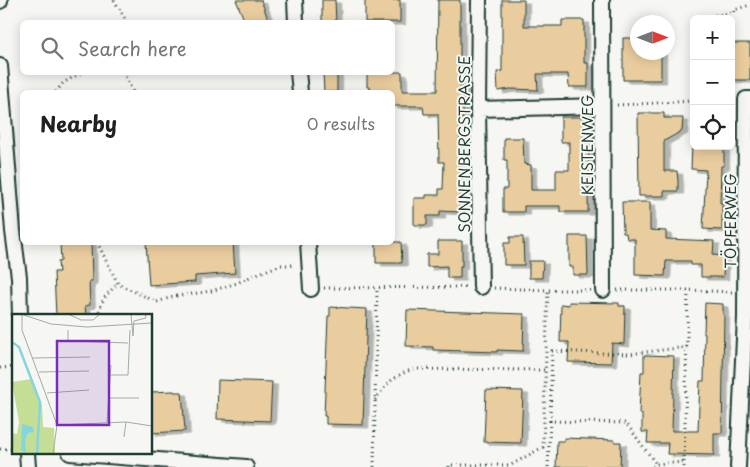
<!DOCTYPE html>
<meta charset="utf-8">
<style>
body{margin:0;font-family:"Playpen Sans",sans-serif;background:#f6f6f6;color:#202124}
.controls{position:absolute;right:15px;top:15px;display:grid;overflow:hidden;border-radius:8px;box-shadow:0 2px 12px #0003}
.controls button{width:45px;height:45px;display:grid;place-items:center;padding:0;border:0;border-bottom:1px solid #e0e0e0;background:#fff;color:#202124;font:25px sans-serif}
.compass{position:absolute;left:630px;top:15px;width:45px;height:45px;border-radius:50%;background:#fff;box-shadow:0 2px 12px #0003;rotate:90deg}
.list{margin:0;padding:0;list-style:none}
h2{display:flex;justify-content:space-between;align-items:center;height:65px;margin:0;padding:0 20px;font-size:21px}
h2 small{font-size:16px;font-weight:400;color:#757577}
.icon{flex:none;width:28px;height:28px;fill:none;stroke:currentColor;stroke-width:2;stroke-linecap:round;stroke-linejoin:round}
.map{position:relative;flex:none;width:750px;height:467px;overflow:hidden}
.search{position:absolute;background:#fff;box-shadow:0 2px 12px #0003;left:20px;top:20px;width:375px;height:55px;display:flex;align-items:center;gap:12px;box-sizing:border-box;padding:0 18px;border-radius:8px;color:#757577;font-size:19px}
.panel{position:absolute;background:#fff;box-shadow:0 2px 12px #0003;left:20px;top:90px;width:375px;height:155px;border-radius:8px}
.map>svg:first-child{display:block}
.building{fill:#eacd9e;stroke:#1f3d34;filter:url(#shadow)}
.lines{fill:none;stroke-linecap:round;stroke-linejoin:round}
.street-casing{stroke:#1f3d34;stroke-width:18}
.path{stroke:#1f3d34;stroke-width:3;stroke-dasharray:1 4;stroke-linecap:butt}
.street{stroke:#f6f6f2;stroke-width:14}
.labels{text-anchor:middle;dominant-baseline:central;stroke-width:4;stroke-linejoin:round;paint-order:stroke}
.street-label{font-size:15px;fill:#1f3d34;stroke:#f6f6f2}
.inset-river{fill:none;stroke:#84d5de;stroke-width:2.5}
.inset-road{fill:none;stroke:#a0aca6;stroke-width:1}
.view{fill:#7b2cbf;fill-opacity:0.15;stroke:#7b2cbf;stroke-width:2.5}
.inset-edge{fill:none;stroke:#1f3d34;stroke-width:2.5}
</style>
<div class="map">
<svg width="750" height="467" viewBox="0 0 750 467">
<defs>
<filter id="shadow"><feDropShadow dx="5.5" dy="3" stdDeviation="0" flood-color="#0004"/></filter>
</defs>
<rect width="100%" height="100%" fill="#f6f6f2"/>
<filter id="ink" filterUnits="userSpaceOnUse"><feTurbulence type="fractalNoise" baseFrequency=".02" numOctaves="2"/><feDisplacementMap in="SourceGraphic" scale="10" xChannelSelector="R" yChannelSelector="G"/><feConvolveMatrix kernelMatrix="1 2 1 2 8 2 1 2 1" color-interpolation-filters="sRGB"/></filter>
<g filter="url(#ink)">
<!-- building -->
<path class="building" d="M236 0H261L269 22H245Z
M322 0H335L336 22H322Z
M365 0H400V22H365Z
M438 0H460V87H463V119H460V212L440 211V216H427V225H414V198H426V195H439V189H443L444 162H439L438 114H424L423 106H392V92H371L370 87H367V72H402V91H437Z
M502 0H524V26H562V20H584V63H588V87H569L568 74H537L538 90 510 89 498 91 497 72 502 71Z
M623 38H638V52H661V80H623Z
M732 43H750V80H731V51H733Z
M323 72H337V92H324Z
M638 113H664V118H683L682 131 664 141V171H677L678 181V191H664V196H639Z
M561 117H589L588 212H560V206H524V212H503V189H507V160H504V138H523L524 164 531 165V190H556V170H569V142H561Z
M692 146H724V166H721L720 203H722V230L703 229 706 170 691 169Z
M622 202H650V230L666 231V239L714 241 713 255 724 256 723 277H701V265H691V261H666L665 276 635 275V239H627L626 233H623Z
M569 236H587L588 275H573V267H569Z
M510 237H523L524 265H504V243H510Z
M438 241H462V266H460V278H447V266L427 267V254H438Z
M91 242 92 281H89L90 305 85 306 86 316H56L54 272H59L58 262 61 261 60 243Z
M146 242H233L235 273 195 276V282L149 285Z
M376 242H401L402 263H376Z
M529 261H543L542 278H529Z
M569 302 619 303V306H625L624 344 612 343 611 363 568 362 569 342H560L561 304 569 305Z
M705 303 723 304V315H724L722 433H714V455L667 454 668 443H647L648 432H642V414H639L641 372H644V355L674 356 672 431H698L700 381H704L705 334H704Z
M330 307 367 309 363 425 326 424V416H324L328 316H330Z
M407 310 524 314 523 351 497 350V352L433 350V347L406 346Z
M218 380 272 382 270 421 217 419Z
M486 390 523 391 521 443 484 442Z
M174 391V392H182L185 431 151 433V392Z
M564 438 614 440V442H621L620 467H556L557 441H564Z"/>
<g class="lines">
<!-- street casing -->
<g class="street-casing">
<path id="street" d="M295 0 296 22
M479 0 478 109 481 287
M602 0 603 290
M0 1V0
M0 66 13 231 19 277 20 316
M298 72 300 92
M478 109 602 106
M308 242 311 289
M27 453 28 467
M70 453 246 467
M738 467 745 317 746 99H750"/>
</g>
<!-- path -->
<path class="path" d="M114 0 127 22
M715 15 734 13V10L750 5
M125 72V76L133 92
M56 92 63 83 82 72
M617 105 694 101
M97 242 118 284 157 302 172 297 211 291 237 283 254 275 281 265H296
M324 288 468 287
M494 288 548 290H590
M617 290H688
M98 316C101 300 106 294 118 284
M0 368 14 367
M375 400C387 383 393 376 414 369L546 370
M550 421 552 351 629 354 687 347
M0 449H14
M374 467 377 287
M449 467V465H511L543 447 548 290
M548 467 550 421 626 423 656 464
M653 467 656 464 685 462
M684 467 688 290 732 292"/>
<!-- street -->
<use href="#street" class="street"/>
</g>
</g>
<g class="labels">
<!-- street labels -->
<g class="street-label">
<text transform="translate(463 144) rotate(-90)">SONNENBERGSTRASSE</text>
<text transform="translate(586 145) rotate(-90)">KEISTENWEG</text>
<text transform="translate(729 221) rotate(-90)">TÖPFERWEG</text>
</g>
</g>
<!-- overview -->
<g transform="translate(12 314)">
<rect width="140" height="140" fill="#f6f6f2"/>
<path d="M20 65 30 91 31 113 42 114 43 140H0V119L5 120 7 108 0 68Z" fill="#c5de95"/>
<path d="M10 110 21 113 22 118 16 119 13 126 14 139 9 136Z" fill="#84d5de"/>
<path class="inset-river" d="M0 28 7 33 28 88 25 140"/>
<path class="inset-road" d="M9 0 39 10 75 13 140 9M56 0 69 6H81L88 0M122 0 119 1 121 22 122 7 134 4 133 0M10 1V16L45 111 41 140M56 16V27L116 29M21 44 78 43M27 58 77 57M98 61H116L118 16M35 79 77 76M97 84H127M95 108 99 51M45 111 114 108 140 112M112 123 114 108"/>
<path class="view" d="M45 27H97V111H45Z"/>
<rect width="140" height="140" class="inset-edge"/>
</g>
</svg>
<div class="controls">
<button>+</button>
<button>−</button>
<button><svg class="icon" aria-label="locate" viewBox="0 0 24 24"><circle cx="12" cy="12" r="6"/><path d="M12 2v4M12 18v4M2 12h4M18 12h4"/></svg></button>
</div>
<svg class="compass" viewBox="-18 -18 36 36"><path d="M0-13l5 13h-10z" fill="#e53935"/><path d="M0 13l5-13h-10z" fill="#757577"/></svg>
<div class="search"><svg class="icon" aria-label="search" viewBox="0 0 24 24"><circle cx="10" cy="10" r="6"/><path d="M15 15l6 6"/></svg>Search here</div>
<section class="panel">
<h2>Nearby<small>0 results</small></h2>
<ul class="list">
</ul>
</section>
</div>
